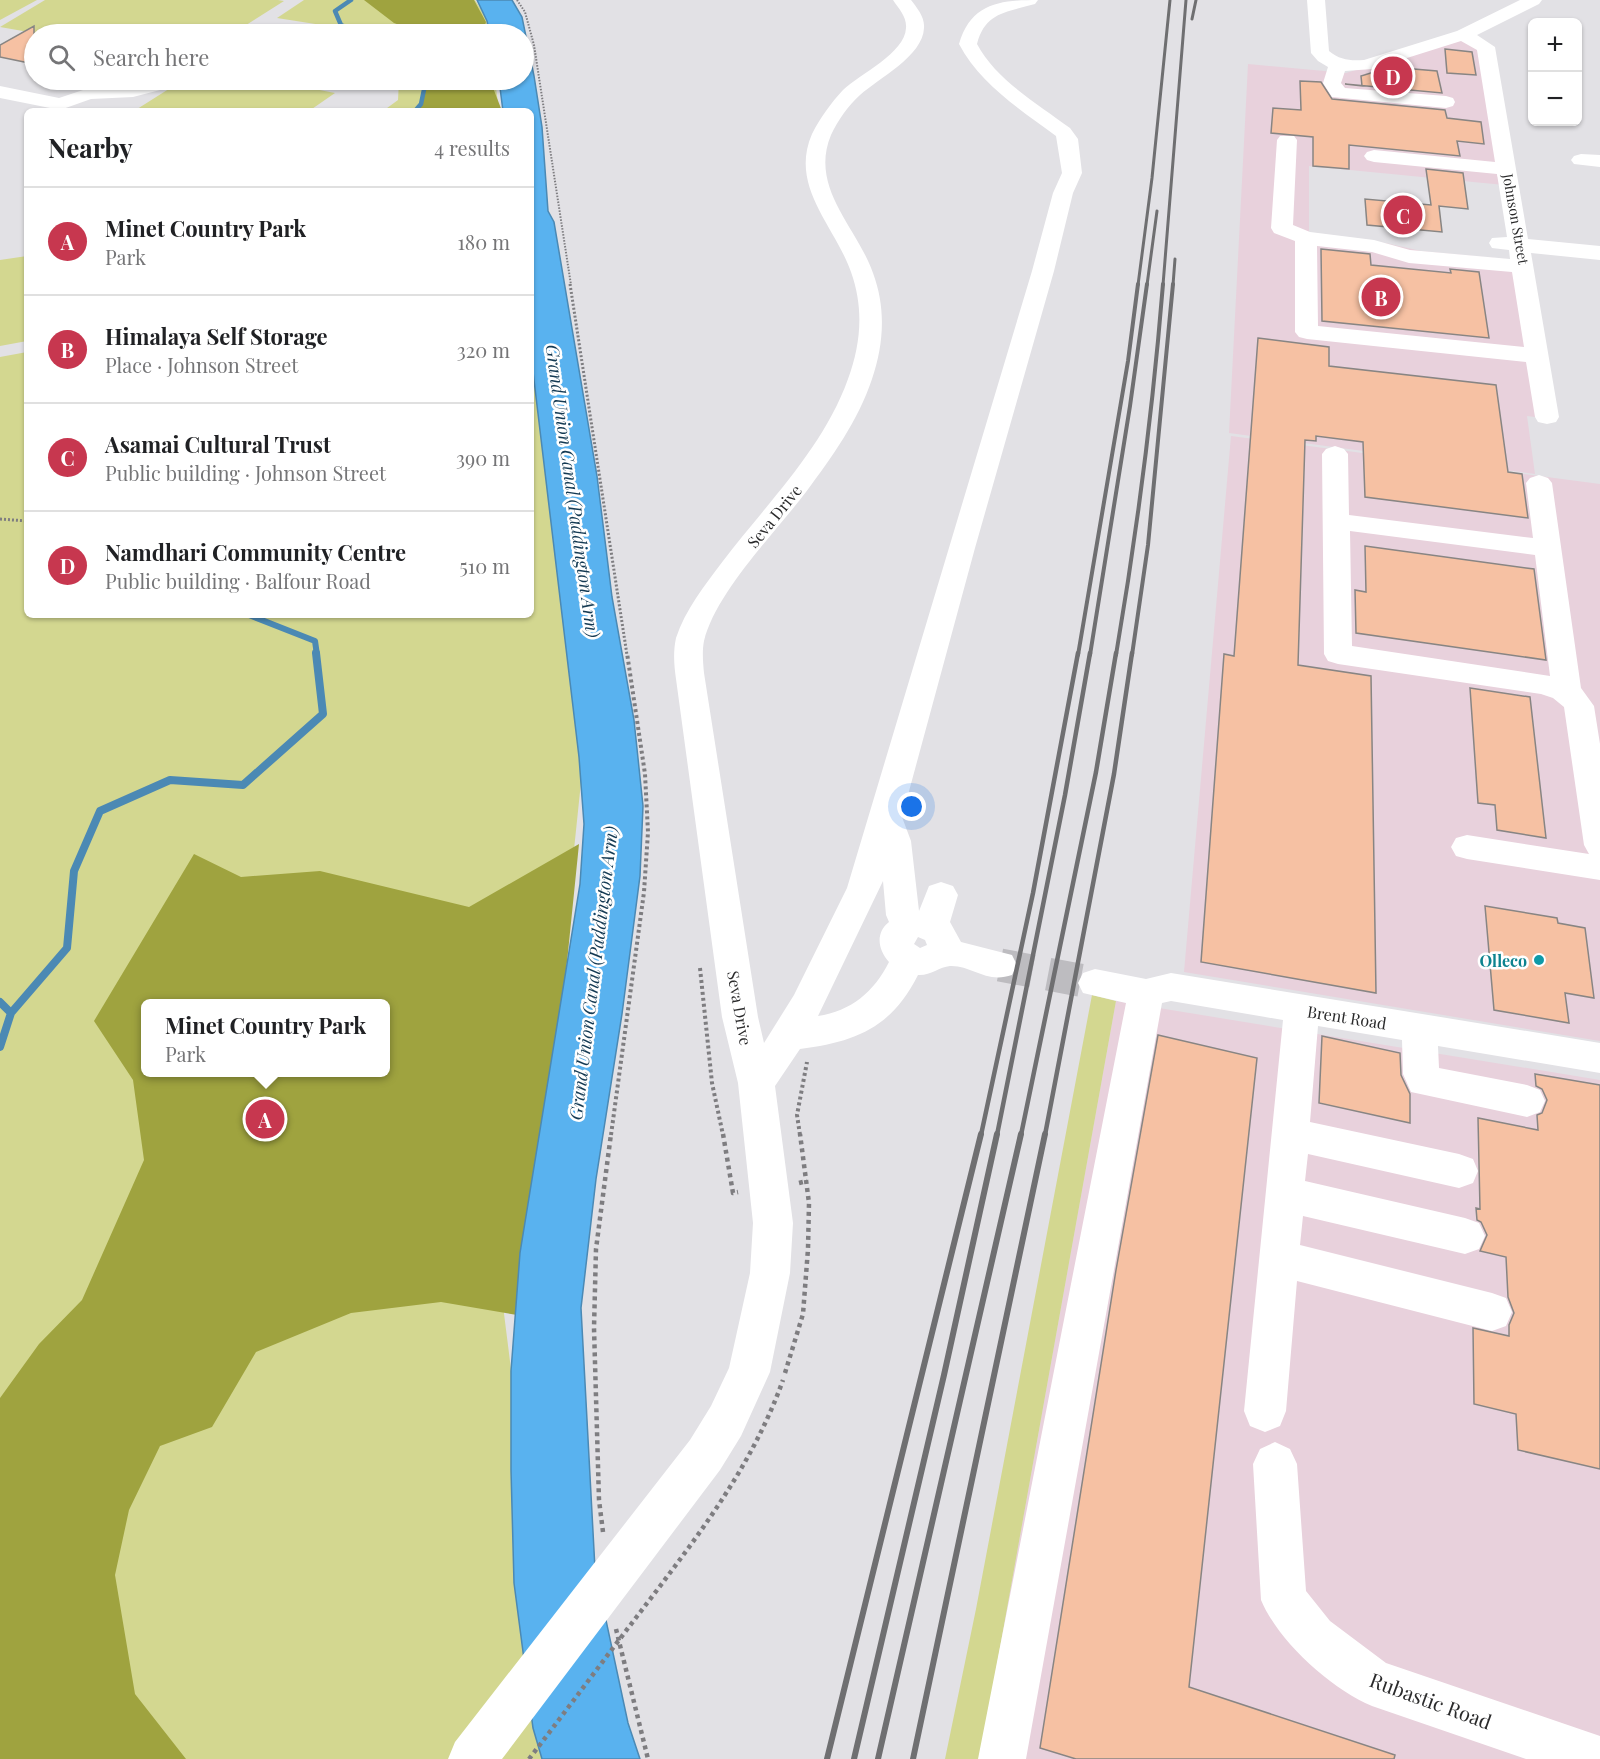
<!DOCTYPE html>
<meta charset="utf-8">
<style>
body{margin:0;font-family:"Playfair Display",serif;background:#f6f6f6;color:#202124}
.controls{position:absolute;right:18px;top:18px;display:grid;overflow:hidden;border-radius:9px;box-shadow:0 2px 4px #0004}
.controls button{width:54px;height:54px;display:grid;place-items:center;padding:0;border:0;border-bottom:2px solid #e0e0e0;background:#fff;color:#202124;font:30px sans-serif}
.you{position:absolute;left:912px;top:807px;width:21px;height:21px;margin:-15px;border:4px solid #fff;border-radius:50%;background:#1a73e8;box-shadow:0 0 0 9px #1a73e833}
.badge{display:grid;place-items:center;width:39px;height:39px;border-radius:50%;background:#c7374f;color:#fff;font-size:20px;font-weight:700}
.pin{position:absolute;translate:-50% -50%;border:3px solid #fff;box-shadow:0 2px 6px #0006}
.popup{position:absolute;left:141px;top:999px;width:249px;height:78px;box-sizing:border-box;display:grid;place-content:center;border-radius:9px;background:#fff;filter:drop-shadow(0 2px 4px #0005);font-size:20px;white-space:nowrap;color:#757577}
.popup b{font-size:22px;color:#202124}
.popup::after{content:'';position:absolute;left:50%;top:100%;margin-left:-12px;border:12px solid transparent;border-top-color:#fff}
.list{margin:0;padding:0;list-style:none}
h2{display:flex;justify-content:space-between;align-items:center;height:78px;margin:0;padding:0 24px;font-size:26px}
h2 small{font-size:20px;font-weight:400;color:#757577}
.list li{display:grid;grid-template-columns:39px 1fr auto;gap:18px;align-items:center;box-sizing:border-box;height:108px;padding:0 24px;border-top:2px solid #e0e0e0}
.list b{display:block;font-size:22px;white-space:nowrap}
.list p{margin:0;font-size:20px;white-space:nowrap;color:#757577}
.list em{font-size:20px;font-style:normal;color:#757577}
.icon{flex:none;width:33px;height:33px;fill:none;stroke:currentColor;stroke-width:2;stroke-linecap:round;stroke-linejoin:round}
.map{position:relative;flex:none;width:1600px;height:1759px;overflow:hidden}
.search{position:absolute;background:#fff;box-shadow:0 2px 4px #0004;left:24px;top:24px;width:510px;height:66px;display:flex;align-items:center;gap:15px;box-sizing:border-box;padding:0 21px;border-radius:33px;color:#757577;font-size:22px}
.panel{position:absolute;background:#fff;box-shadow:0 2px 4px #0004;left:24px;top:108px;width:510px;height:510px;border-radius:9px}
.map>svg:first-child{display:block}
.industrial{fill:#e8d1dc}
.green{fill:#d3d790;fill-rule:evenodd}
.forest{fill:#9fa33f;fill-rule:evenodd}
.water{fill:#59b2ef;stroke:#4b89b4;stroke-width:1.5}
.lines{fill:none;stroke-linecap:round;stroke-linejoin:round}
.stream-far2{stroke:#4b89b4;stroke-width:4.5}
.stream-far1{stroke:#4b89b4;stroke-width:6}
.stream{stroke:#4b89b4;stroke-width:8}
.building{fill:#f6c1a3;stroke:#888583;stroke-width:1.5}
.minor-tunnel{stroke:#bdbcc0;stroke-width:33;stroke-dasharray:33 16;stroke-linecap:butt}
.path-far3{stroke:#7e7d80;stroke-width:2;stroke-dasharray:1.5 1.5;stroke-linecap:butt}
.path-far2{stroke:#7e7d80;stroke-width:3;stroke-dasharray:2 2;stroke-linecap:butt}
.path-far1{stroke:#7e7d80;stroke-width:4;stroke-dasharray:3 3;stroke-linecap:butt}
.path{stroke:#7e7d80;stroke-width:4.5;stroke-dasharray:4 4;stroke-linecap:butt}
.minor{fill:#fff;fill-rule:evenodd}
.rail-far3{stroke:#6f6f71;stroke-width:3}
.rail-far2{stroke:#6f6f71;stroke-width:4}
.rail-far1{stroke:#6f6f71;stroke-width:4.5}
.rail{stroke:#6f6f71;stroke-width:6}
.culture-dot{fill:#0f9aa8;stroke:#fff;stroke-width:2}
.labels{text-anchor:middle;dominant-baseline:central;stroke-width:5;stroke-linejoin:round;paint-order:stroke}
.far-street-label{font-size:14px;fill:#2a2a2b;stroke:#fff}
.street-label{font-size:16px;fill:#2a2a2b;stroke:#fff}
.culture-label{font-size:16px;font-weight:bold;fill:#0d838f;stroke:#fff;text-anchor:end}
.water-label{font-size:18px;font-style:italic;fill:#143a53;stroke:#fff}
.near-street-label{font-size:20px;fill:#2a2a2b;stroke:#fff}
</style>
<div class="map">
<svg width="1600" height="1759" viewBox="0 0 1600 1759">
<rect width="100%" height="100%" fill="#e2e1e5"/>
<!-- industrial -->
<path class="industrial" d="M1460 38 1481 49 1504 185 1309 166V234L1385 243 1421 251 1516 260 1543 418 1527 416 1535 474 1229 433 1248 64 1346 73Z
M1231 436 1600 484V1041L1184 972Z
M1116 1001 1600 1080V1759H980Z"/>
<!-- green -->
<path class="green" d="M0 0H37L0 20Z
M45 0H278L284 1 232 34H40L0 27Z
M304 0H475L487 19 489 34H343L328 26 277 18Z
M183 80H268L335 93 309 111H134Z
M399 80H495L499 111H383L398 100Z
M27 256V341L0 346V260Z
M531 351 583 763 562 965 499 1274 549 1671 564 1759H0V357L27 352V615H531ZM145 1004H385V1072H145Z
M1092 995 1116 1001 980 1759H945L976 1609Z"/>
<!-- forest -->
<path class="forest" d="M364 0H474L486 22 482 34H424L394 23Z
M434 80H490L502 111H418L426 87Z
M579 844 562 1011 541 1319 441 1302 351 1313 256 1352 212 1427 160 1446 129 1510 115 1575 135 1694 186 1759H0V1398L39 1344 82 1300 144 1160 133 1080 94 1021 194 854 241 877 320 871 469 907ZM145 1004H385V1072H145Z"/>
<!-- water -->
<path class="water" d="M477 0H512L522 17 534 76 542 127 548 211 554 222 597 476 612 597 634 720 643 806 640 876 622 1014 596 1179 581 1308 595 1569 628 1723 640 1759H542L533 1728 514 1583 511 1470V1371L520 1253 580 884 584 824 579 757 531 355V111H503L499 80H524V34H490L487 21Z"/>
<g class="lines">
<!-- stream-far2 -->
<path class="stream-far2" d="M351 0 335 11 341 25 365 34
M415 111 421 104 426 80"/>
<!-- stream-far1 -->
<path class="stream-far1" d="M249 615 315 641 317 655"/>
<!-- stream -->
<path class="stream" d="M0 1002 11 1013
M0 1047 11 1013 67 948 74 871 100 811 170 780 243 785 323 714 316 653"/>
</g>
<!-- building -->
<path class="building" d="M34 26V64L0 57V45Z
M1445 49 1472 52 1476 75 1447 73Z
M1390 67 1437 71 1442 93 1345 84 1362 86 1361 76Z
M1300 81 1321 82 1332 99 1445 110 1447 118 1481 122 1484 144 1457 141 1460 156 1349 145V169L1313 166V137L1271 133 1273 108 1301 110Z
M1426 169 1463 173 1468 209 1439 206 1442 232 1367 225 1365 199 1431 205Z
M1321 249 1370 254 1371 265 1451 273 1450 269 1479 272 1489 338 1322 321Z
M1258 338 1329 347V366L1496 385 1508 472 1522 474 1528 518 1365 497 1363 442 1316 436V441L1305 440 1298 665 1371 676 1376 993 1201 962 1224 654 1234 656Z
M1365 546 1534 569 1546 660 1356 633 1355 590 1366 592Z
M1470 688 1530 697 1546 838 1497 830 1495 805 1478 803Z
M1485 906 1557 918 1558 923 1585 928 1594 998 1565 993 1569 1023 1494 1010Z
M1158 1035 1257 1058 1189 1687 1395 1755 1394 1759H1076L1040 1748 1116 1270Z
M1322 1036 1400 1053 1401 1075 1410 1094V1123L1319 1103Z
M1535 1074 1600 1085V1469L1518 1450 1516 1414 1474 1404 1473 1328 1509 1336V1325L1514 1313 1508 1297 1506 1257 1480 1251 1487 1235 1481 1222 1477 1220 1476 1208 1480 1209 1478 1118 1538 1130 1537 1115 1542 1113 1547 1100 1542 1089 1536 1086Z"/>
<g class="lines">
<!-- minor-tunnel -->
<path class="minor-tunnel" d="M1000 965 1095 983"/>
<!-- path-far3 -->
<path class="path-far3" d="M517 0 525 12 534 45 571 285"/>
<!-- path-far2 -->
<path class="path-far2" d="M570 284 627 655
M0 519 27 521"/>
<!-- path-far1 -->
<path class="path-far1" d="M700 968 712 1083 723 1135
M611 1135 644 892 648 832 645 774 627 653
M800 1135 797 1115 807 1062"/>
<!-- path -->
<path class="path" d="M723 1134 733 1193 738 1192
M799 1183 807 1181
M785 1373 803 1314 808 1249 809 1203 800 1134
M603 1532 599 1500 594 1328 596 1249 611 1134
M616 1629 648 1759
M529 1759C569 1707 608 1654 648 1602 701 1532 753 1464 783 1380"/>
<!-- minor -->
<path class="minor" d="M893 0H911C917 8 925 17 924 28 923 56 879 78 860 95 848 106 838 120 831 135 809 188 857 227 873 273 886 308 884 344 872 379 858 421 832 457 806 492 775 533 716 592 704 641 702 651 703 662 704 673L758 1017 764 1043 794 995 847 888 1032 271 1053 193 1062 173 1056 136C1021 110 980 84 959 44 971 3 1000 0 1038 0L1035 4C1007 12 985 12 977 44 996 80 1038 104 1070 128L1078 139 1082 173 1073 193 1054 271 975 548 902 817 911 841 919 911 929 886 941 882 953 886 958 895 950 922 961 942 1012 955 1017 965 1012 975C986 984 972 965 950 966 939 967 930 976 918 975 892 1027 856 1042 800 1049L775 1086 793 1223 790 1273 770 1372 741 1436 720 1470 502 1759H448L455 1742 690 1440 711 1406 729 1368 750 1273 753 1223 738 1083 722 1017 676 679C674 665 673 652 676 638 685 610 705 585 723 561 767 503 823 449 848 379 861 344 864 308 851 272 835 226 789 187 812 134 820 118 831 103 843 90 860 74 905 53 906 28 907 17 899 9 893 0ZM883 881 886 915 889 922C875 933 878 950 889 962 874 992 851 1011 818 1016ZM918 937 925 940 927 945 920 948 914 944Z
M1307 0H1325L1329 51C1340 60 1350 61 1364 60L1457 31 1520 0H1542L1539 4 1477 35 1495 47 1528 239 1600 246V260L1531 253 1559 417 1556 422 1547 424 1538 422 1535 417 1526 362 1307 339 1299 337 1295 332V241L1274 233 1271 228 1277 140 1280 136H1294L1297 140 1293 225 1310 232 1374 240 1410 250 1510 259 1509 250 1492 248 1489 243 1492 238 1507 237 1497 174 1374 162 1367 160 1364 156 1367 152 1374 150 1495 162 1477 50 1461 41 1372 69 1345 71 1341 83 1345 88 1446 96 1453 98 1455 102 1453 106 1446 108 1332 97 1323 83 1328 67 1318 61 1311 53ZM1317 246 1372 252 1409 263 1512 272 1524 347 1318 326Z
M157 80 164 81 166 85 164 89 133 97 91 99 60 110 0 98V86L59 98 89 88 133 85Z
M1581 154 1600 155V167L1574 164 1571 160 1574 156Z
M1335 446 1344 449 1348 454 1349 515 1533 538 1526 483 1530 478 1539 475 1548 478 1552 483 1581 688 1594 706 1600 744V880L1467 859 1456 856 1451 847 1456 838 1467 835 1589 854 1584 845 1564 707 1553 698 1541 694 1338 664 1328 661 1324 654 1322 454 1326 449ZM1350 531 1535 555 1550 676 1352 646Z
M1095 969 1146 979 1171 973 1600 1043V1073L1438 1046 1439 1068 1527 1085 1540 1090 1545 1101 1540 1112 1527 1117 1411 1092 1403 1074 1402 1040 1318 1026 1310 1122 1459 1154 1473 1159 1478 1171 1473 1183 1459 1188 1308 1154 1305 1181 1465 1218 1479 1223 1485 1236 1479 1249 1465 1254 1303 1216 1300 1245 1492 1293 1506 1298 1512 1312 1506 1326 1492 1331 1297 1281 1286 1411 1280 1426 1265 1432 1250 1426 1244 1411 1283 1020 1171 1001 1162 1003 1026 1759H978L1126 1003 1083 993 1078 983 1083 973Z
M1275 1442 1290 1449 1297 1464 1306 1591 1330 1621 1386 1663 1600 1736V1759H1526L1372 1706C1331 1689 1278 1641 1261 1600L1253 1464 1260 1449Z"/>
<!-- rail-far3 -->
<path class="rail-far3" d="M1192 19 1196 0
M1138 285 1152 178 1170 0
M1147 285 1157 211
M1163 285 1186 0
M1173 285 1175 259"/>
<!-- rail-far2 -->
<path class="rail-far2" d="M1078 655 1128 361 1138 284
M1090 655 1130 406 1147 284
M1116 655C1137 532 1153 408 1163 284
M1132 655 1148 545 1173 284"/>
<!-- rail-far1 -->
<path class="rail-far1" d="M981 1135 1033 893 1078 653
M997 1135 1065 795 1090 653
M1021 1135 1096 772 1116 653
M1045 1135 1114 774 1132 653"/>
<!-- rail -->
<path class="rail" d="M827 1759 981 1134
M854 1759 944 1375 997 1134
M878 1759 1021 1134
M913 1759 1045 1134"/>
</g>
<!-- markers -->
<circle class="culture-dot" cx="1539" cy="960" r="6"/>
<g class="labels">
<!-- far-street labels -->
<g class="far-street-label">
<text transform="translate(1516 219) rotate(80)">Johnson Street</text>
</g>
<!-- street labels -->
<g class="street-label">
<text transform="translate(774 516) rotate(-51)">Seva Drive</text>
<text transform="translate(740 1008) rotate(80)">Seva Drive</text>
<text transform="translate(1347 1017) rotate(9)">Brent Road</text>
</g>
<!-- culture labels -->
<g class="culture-label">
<text x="1527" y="960">Olleco</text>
</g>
<!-- water labels -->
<g class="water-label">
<text transform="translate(573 491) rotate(82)">Grand Union Canal (Paddington Arm)</text>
<text transform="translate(593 973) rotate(-83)">Grand Union Canal (Paddington Arm)</text>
</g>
<!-- near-street labels -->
<g class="near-street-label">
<text transform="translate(1431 1700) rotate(20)">Rubastic Road</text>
</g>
</g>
</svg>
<div class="controls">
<button>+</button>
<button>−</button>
</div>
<div class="you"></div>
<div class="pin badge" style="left:265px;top:1119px">A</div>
<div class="popup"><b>Minet Country Park</b>Park</div>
<div class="pin badge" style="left:1381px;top:297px">B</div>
<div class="pin badge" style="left:1403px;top:215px">C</div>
<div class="pin badge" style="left:1393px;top:76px">D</div>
<div class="search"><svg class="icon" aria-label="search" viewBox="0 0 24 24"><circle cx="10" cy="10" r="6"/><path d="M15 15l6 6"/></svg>Search here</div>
<section class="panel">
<h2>Nearby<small>4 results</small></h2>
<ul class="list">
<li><span class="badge">A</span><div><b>Minet Country Park</b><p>Park</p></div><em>180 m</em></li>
<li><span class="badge">B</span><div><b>Himalaya Self Storage</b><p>Place · Johnson Street</p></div><em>320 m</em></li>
<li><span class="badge">C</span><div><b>Asamai Cultural Trust</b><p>Public building · Johnson Street</p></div><em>390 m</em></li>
<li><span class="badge">D</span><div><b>Namdhari Community Centre</b><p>Public building · Balfour Road</p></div><em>510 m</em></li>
</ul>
</section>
</div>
